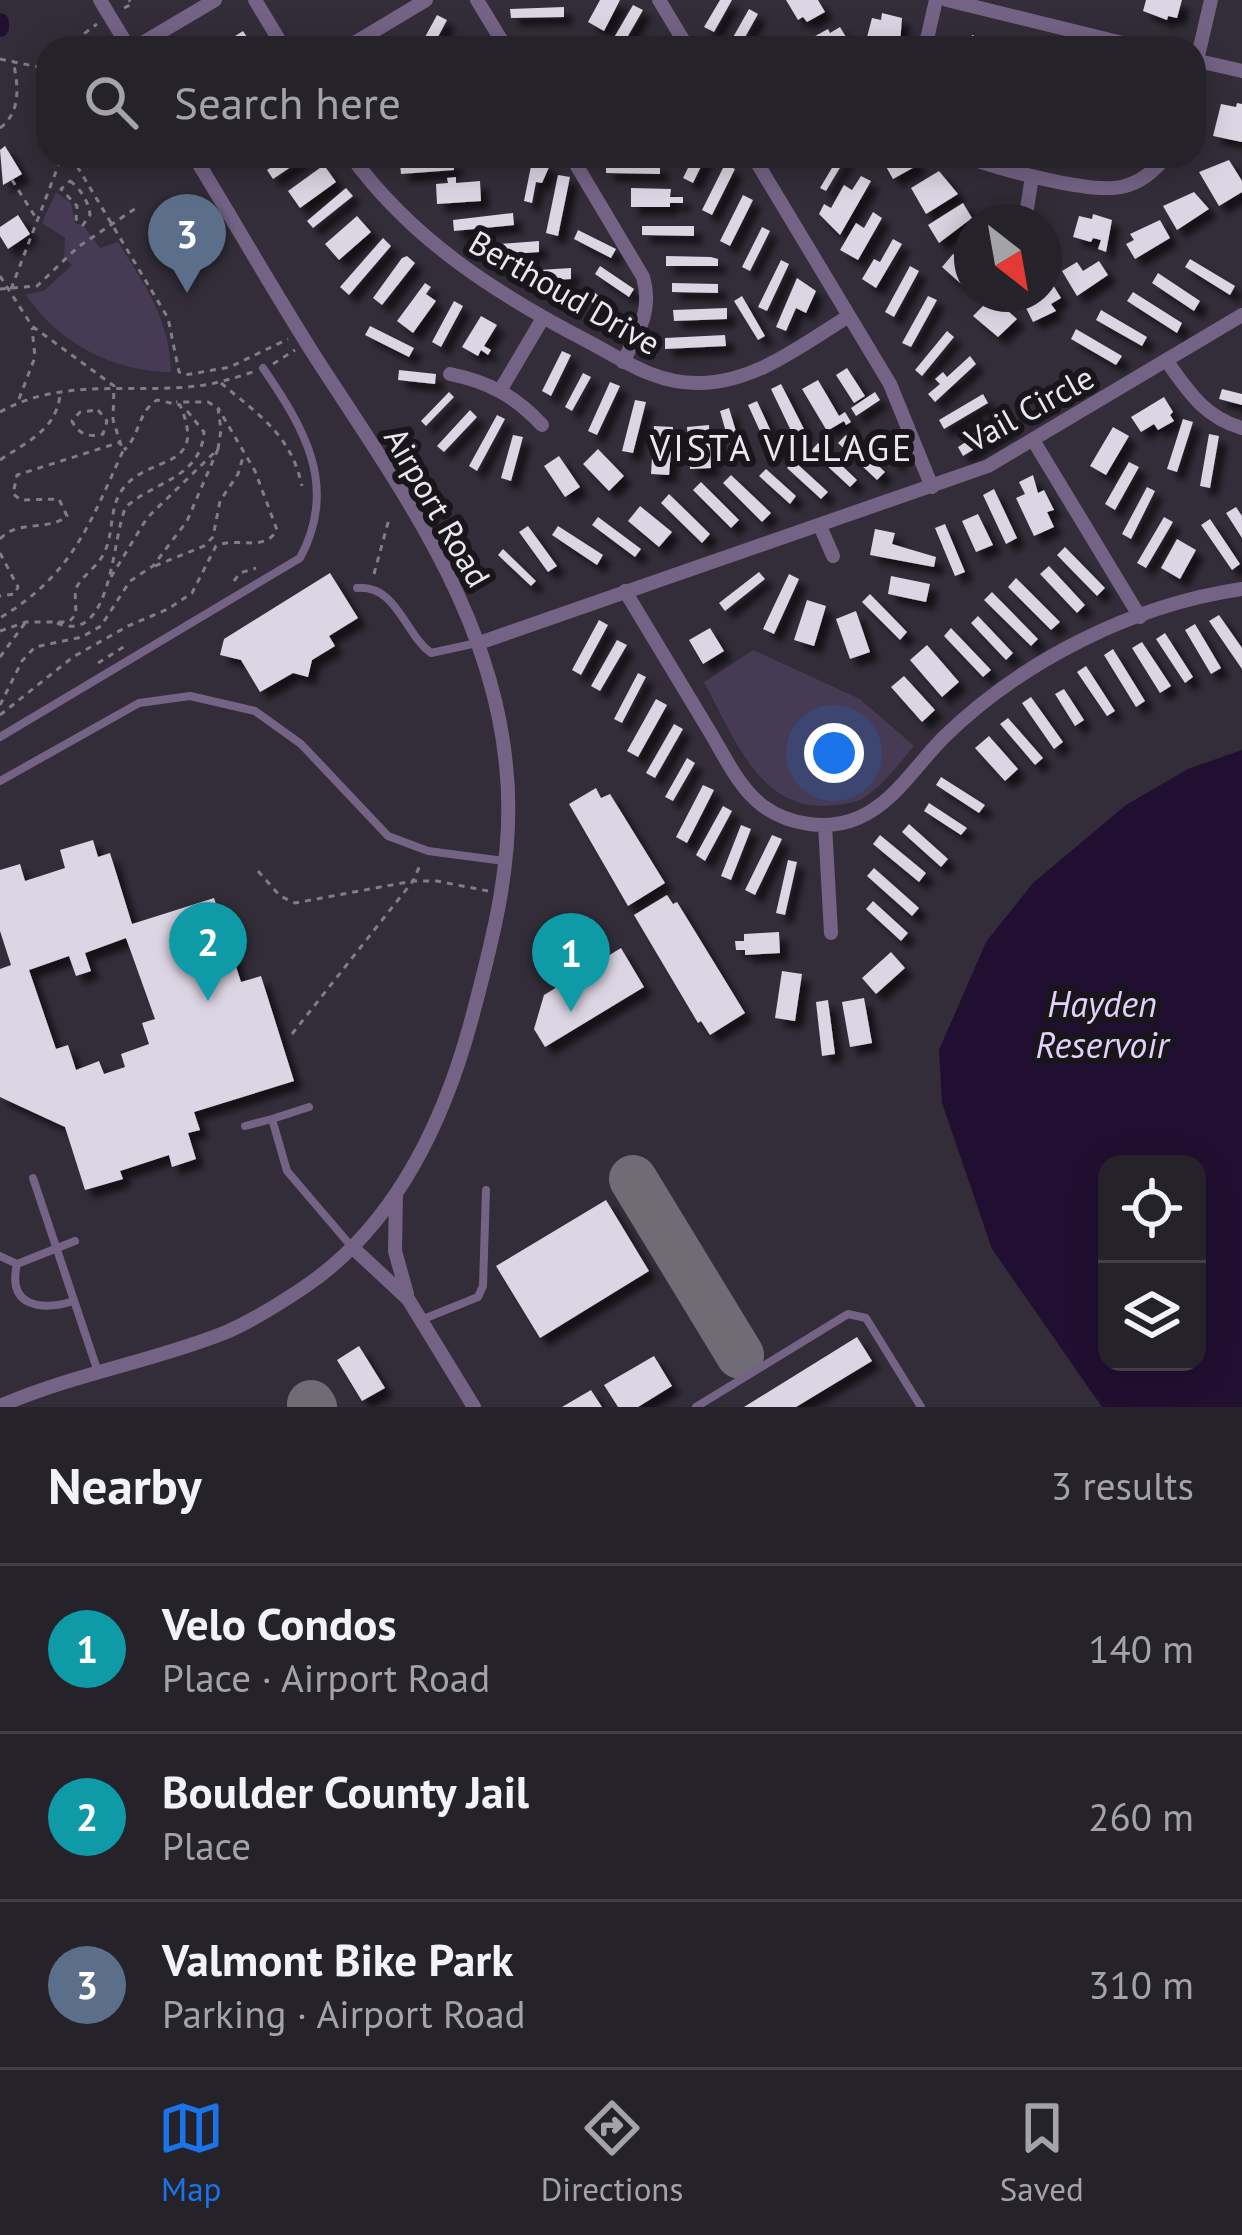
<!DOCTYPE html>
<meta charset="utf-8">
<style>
body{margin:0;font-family:"PT Sans",sans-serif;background:#2e2a32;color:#f1f3f6}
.controls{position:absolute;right:36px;bottom:36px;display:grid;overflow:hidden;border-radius:24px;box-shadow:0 6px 30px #0003}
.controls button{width:108px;height:108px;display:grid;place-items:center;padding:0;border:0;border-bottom:3px solid #423f47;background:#26222a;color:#f1f3f6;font:60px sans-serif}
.compass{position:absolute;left:954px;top:204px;width:108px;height:108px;border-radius:50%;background:#26222a;box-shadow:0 6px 30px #0003;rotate:149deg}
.you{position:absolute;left:834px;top:753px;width:42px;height:42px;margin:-30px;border:9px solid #fff;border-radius:50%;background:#1a73e8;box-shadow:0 0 0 18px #1a73e833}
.badge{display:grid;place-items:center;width:78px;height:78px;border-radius:50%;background:#1a73e8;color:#fff;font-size:39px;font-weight:700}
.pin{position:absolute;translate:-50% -99px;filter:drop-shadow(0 3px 6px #0008)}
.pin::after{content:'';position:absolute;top:63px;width:42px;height:36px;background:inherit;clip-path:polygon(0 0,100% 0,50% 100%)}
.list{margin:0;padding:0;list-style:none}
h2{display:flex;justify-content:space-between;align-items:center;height:156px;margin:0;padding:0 48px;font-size:51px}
h2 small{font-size:39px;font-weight:400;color:#a4a4a8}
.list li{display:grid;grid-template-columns:78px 1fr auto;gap:36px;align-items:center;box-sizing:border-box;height:168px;padding:0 48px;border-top:3px solid #423f47}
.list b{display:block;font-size:45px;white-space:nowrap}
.list p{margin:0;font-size:39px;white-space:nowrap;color:#a4a4a8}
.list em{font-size:39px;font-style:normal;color:#a4a4a8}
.icon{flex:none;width:66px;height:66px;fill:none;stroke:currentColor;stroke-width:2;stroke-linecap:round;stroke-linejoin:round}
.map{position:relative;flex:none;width:1242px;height:1407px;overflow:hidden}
.search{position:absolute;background:#26222a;box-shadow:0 6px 30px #0003;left:36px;right:36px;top:36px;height:132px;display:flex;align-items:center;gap:30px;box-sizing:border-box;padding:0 42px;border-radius:36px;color:#a4a4a8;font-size:45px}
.sheet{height:660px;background:#26222a}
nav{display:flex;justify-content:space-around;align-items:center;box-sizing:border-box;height:168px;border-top:3px solid #423f47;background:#26222a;font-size:33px;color:#a4a4a8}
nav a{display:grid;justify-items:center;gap:6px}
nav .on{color:#1a73e8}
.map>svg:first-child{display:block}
.green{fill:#473a54}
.water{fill:#210f31;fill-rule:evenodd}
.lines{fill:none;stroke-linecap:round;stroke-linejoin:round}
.canal{stroke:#210f31;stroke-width:18}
.taxiway{stroke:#706c76;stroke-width:48}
.building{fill:#dcd5e3;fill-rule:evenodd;filter:url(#shadow)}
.path{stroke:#817d87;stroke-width:3;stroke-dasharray:6 6;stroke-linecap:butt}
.lane{stroke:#746385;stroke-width:8}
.street{stroke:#746385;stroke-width:14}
.labels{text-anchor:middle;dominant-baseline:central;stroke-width:12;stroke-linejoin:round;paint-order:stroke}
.street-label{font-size:33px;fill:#eae7ee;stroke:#19161b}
.neighbourhood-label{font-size:36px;letter-spacing:3px;fill:#eae7ee;stroke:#19161b}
.water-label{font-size:36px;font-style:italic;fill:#e4d1f9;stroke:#19161b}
</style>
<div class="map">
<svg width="1242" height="1407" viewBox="0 0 1242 1407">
<defs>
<filter id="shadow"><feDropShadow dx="8" dy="8" stdDeviation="3" flood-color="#0009"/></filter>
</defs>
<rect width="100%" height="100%" fill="#322d38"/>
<!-- green -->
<path class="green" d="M56 192 71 203 75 223 83 225 100 248 118 242C145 285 170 320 171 372 113 372 59 343 26 295L45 290 72 265 64 258 65 238 42 223Z
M753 650 860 699 914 746C899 764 883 786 862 799 852 804 837 805 826 806 758 809 732 733 704 682Z"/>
<!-- water -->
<path class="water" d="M1242 750V1407H1102L992 1249 942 1103 939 1050 986 942 1033 883 1126 805 1188 769ZM1107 1164H1197V1362H1107Z"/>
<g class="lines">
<!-- canal -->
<path class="canal" d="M0 22V28"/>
<!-- taxiway -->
<path class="taxiway" d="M633 1179 740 1355
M311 1404 313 1407"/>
</g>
<!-- building -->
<path class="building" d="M600 0H620L604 31 588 22Z
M720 0H732L714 32 704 27Z
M786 0H818L825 12 807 22 803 17 798 20Z
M1146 0H1182L1177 18 1168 16 1167 20 1143 11Z
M633 5 643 10 621 48H608Z
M564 7V17L511 18 510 9Z
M749 9 758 14 739 48H727Z
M882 13 902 18 900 44 867 37 872 18 881 20Z
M437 15 447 20 432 48H419Z
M840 27 849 42 839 48H810L806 41 828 29 830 33Z
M243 31 253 46 249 48H216Z
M972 35 995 44 994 48H958L960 38 970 41Z
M535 36H572L571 48H535Z
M1237 103 1242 104V142L1213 136 1221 104 1236 107Z
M5 146 22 174 3 185 0 150Z
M288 156H307L273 179 267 170Z
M533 156H541L540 163 550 165 542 183 536 182 532 203 524 201Z
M694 156H706L693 183 683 178Z
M839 156H847L826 191 820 188Z
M880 156H913L918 165 893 179Z
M410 158H416V163L453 160 454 170 401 174 400 164 410 163Z
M1229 160 1242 181V192L1219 206 1199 172Z
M606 164 660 165V174L606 173Z
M725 164 735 169 712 215 702 210Z
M324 165 336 182 300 208 288 191Z
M939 171 958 194 926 214 911 188Z
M558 175 570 177 558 236 546 233Z
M861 176 871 181 840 235 819 214 824 204 831 208 844 185 852 190Z
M456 177V183L480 181 481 201 437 204 436 184 448 183 447 178Z
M346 188 353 196 313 228 307 221Z
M631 188 671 189 670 197H683V203H670V207H631Z
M1194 192 1209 209 1177 230 1163 206Z
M743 195 753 200 730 246 720 241Z
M963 203 972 218 939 243 928 225Z
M873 212 882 218 858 260 840 250 856 223 864 228Z
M513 213 514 225 454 231 453 220Z
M1093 214 1112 220 1106 252 1098 249 1101 240 1093 238 1091 242 1073 237 1079 216 1092 219Z
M18 215 30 234 8 249 0 236V227Z
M357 216 371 232 339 260 325 244Z
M1160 220 1170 238 1135 259 1126 244 1134 240 1130 234Z
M642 226H694V236L642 235Z
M762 227 770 231 750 271 742 267Z
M578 230 616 249 611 258 574 239Z
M383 238 391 246 349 295 340 287Z
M893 239 902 244 876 288 862 279 874 259 880 262Z
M539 241V252L487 256 486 245Z
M965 252 972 258V285L968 290 942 267 953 254 959 258Z
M407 256 415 263 382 305 373 298 402 258Z
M666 256 711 257 718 259V266H666Z
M1190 259 1235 286 1230 295 1185 267Z
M781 260 789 264 767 311 758 307Z
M1099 261 1108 275 1077 296 1062 271 1077 262 1083 271Z
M600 266 634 289 629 297 595 274Z
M910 266 919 271 894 317 885 312Z
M571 268V279L523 282V271Z
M1158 273 1200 301 1194 311 1152 283Z
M797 278 816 291 806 313 796 308 786 331 776 327Z
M1050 280 1061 298 1051 304 1056 311 1033 322 1023 302 1033 294H1044V284Z
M425 283 431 287 426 294 436 301 413 333 397 321Z
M672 283 718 284V293L672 292Z
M591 289 621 317 615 323 585 296Z
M1133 292 1182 323 1177 333 1127 301Z
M742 296 765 336 758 340 734 301Z
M928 296 937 300 911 347 902 343Z
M992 297 1017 319 998 337 973 316Z
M454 301 463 306 441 347 432 342Z
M727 308V319L674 321 673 310Z
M1101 310 1147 337 1142 346 1096 320Z
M481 316 497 325 484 346 491 350 488 355 481 350 478 356 462 347Z
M370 326 414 348 409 357 365 335Z
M1076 329 1122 356 1116 365 1071 339Z
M947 331 954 337 922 376 915 370Z
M725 335 726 346 665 349V338Z
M562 351 571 355 551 396 542 391Z
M970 356 976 364 935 402 928 394 940 384 935 379 943 372 947 377Z
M847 368 865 396 854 403 836 375Z
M399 370 436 374 435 384 398 380Z
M583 373 591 377 572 411 565 407Z
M818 380 839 416 845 412 851 422 846 425 844 421 827 431 802 389Z
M610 382 620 386 597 435 588 431Z
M781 384 805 431 794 437 771 389Z
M1222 389 1242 394V405L1219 399Z
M449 392 454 397 426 426 421 421Z
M875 392 880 400 856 416 851 408Z
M983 394 988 403 944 429 939 420Z
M1164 397 1173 412 1170 415 1174 421 1158 430 1154 424 1141 432 1131 417Z
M635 400 646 402 633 453 622 451Z
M757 401 779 449 770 453 748 405Z
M729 408 743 455 733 457 720 411Z
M470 410 477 417 444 452 437 446Z
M497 415 505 419 477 471 469 466Z
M1004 418 1010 427 963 456 958 447Z
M1183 419 1193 422 1177 472 1167 469Z
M709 425 711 468 690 469 687 427Z
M654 426 673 427 669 475 651 474Z
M1113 427 1129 436 1106 475 1090 466Z
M874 431 901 457 895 464 868 437Z
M1209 434 1219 436 1210 488 1200 486Z
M513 435 523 437 511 481 501 478Z
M846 435 885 472 877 480 838 443Z
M818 443 857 480 850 487 811 451Z
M598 449 624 476 609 491 583 464Z
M559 456 580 487 565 497 544 466Z
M794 461 828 492 821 499 787 468Z
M1129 462 1139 467 1115 510 1105 504Z
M766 469 796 496 790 504 759 476Z
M731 475 771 513 762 522 723 483Z
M1033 475 1038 493 1044 490 1054 510 1047 512 1054 527 1034 536 1016 498 1025 494 1019 482Z
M701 482 739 520 731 528 693 490Z
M1147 487 1155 491 1131 539 1122 534Z
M994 489 1017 538 1006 544 983 495Z
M669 494 710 534 702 543 661 503Z
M640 506 672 532 659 547 628 521Z
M1236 507 1242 516V538L1226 513Z
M978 514 993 545 976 552 962 521Z
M598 517 641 549 635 557 592 525Z
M1164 517 1173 522 1146 568 1137 563Z
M1210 519 1240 564 1232 570 1201 525Z
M945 524 965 572 955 576 935 528Z
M528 526 557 566 548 572 519 532Z
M558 526 603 555 597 565 552 535Z
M875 529 895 533 892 544 936 557 934 567 870 555Z
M1177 539 1196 550 1180 579 1161 568Z
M1065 547 1105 588 1097 596 1057 555Z
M503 549 536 581 531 586 498 555Z
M1049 566 1085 605 1077 613 1040 574Z
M759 572 765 579 725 611 719 603Z
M330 573 358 618 329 636 335 646 312 660 308 677 293 673 260 692 241 660 220 655 224 639Z
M789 574 799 579 774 634 763 629Z
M891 576 930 584 926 602 888 594Z
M1016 578 1060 622 1051 630 1008 587Z
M992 592 1038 639 1031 646 984 600Z
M870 594 907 632 900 640 862 602Z
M807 600 826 606 814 646 794 640Z
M856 611 870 652 850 659 836 619Z
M1219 615 1242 648V669L1209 621Z
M978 616 1013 653 1006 660 971 623Z
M599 620 608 625 581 675 572 670Z
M1195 624 1221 668 1211 674 1185 630Z
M710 628 724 651 703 664 689 640Z
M951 628 991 670 983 677 944 636Z
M1165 633 1193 677 1185 683 1156 639Z
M617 640 627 645 600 691 591 686Z
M1142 642 1171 686 1160 693 1132 648Z
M927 645 959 682 942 697 910 660Z
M1113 649 1145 701 1136 707 1104 655Z
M1086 666 1115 711 1107 716 1077 672Z
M638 673 646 677 622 723 614 719Z
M904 676 935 710 922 722 891 687Z
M1064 689 1084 720 1075 726 1055 694Z
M1031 697 1063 742 1054 749 1022 703Z
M656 699 667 705 638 757 627 751Z
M1008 718 1043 758 1035 765 1000 724Z
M674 724 683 729 655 778 646 773Z
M989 736 1018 769 1005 781 975 748Z
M687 758 695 763 673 801 665 797Z
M941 777 985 805 979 813 936 785Z
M703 785 714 790 687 843 676 837Z
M596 788 601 798 610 794 665 883 628 906 569 804Z
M929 803 967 828 961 835 924 811Z
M723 806 732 811 705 861 696 855Z
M909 824 948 859 941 867 902 832Z
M741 825 751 829 731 880 721 876Z
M772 835 782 839 755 895 745 890Z
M880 835 926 873 919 882 873 844Z
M93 840 98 857 110 853 132 924 214 898 241 982 261 976 294 1081 194 1112 200 1130 188 1133 196 1159 172 1167 169 1155 120 1171 123 1179 85 1190 65 1127 0 1097V969L11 965 0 931V870L20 864 25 881 65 868 60 850ZM126 938 155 1019 142 1023 149 1044 121 1054 125 1067 104 1074 99 1061 76 1070 68 1045 56 1049 29 970 69 956 76 976 91 971 85 953Z
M788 860 797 862 785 915 776 913Z
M874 868 919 908 912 916 867 876Z
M667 895 673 904 677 902 745 1013 710 1035 701 1021 698 1023 634 915Z
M873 901 908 933 901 941 866 909Z
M779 932 780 953 745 955V950H736L735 941H744V934Z
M621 948 644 987 545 1047 534 1029 544 995Z
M891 952 905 968 876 994 862 978Z
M782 971 802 974 795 1021 775 1018Z
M864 998 872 1043 850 1047 842 1002Z
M828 1000 835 1054 822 1056 816 1002Z
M606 1200 649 1271 540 1338 496 1266Z
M857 1337 872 1361 796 1407H744Z
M359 1346 385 1388 362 1401 337 1360Z
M654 1356 672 1386 638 1407H618L604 1385Z
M591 1390 602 1407H562Z"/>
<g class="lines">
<!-- path -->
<path class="path" d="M124 8 132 4 129 0
M65 48 97 24
M0 59 48 69
M48 83V106
M0 128C22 111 18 85 13 60
M71 156 168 318 179 372 185 375 230 367 288 339
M12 180 36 218
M70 181C80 188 89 202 90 215L83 225 76 219 77 206 61 189Z
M0 276 32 326 114 386 113 420 123 451C89 525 73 574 0 618
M0 289 37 286 78 247 136 208
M11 289 62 156
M273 364 295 350
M221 383C260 416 291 435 302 486
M19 399 35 357 32 328
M98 410 107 421 103 434C89 438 78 434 72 421L80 412Z
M0 412C62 377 131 394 197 386 216 384 234 378 253 372
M0 460C28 441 56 430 60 395
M0 539C18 519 48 532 67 516L59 499 21 500 13 494 17 475 121 442
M0 553 18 587 15 594 0 596
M155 566 204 546 213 537 220 501 238 474 243 457
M374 574 389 519
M111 577 147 518 218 449 221 430 218 408 208 402H176
M234 581 240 573 256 568
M57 623C113 647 112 534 126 507 153 482 201 478 204 432L184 407
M0 631 26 622H69L76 614 75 590C82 575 97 568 104 553 114 534 109 508 122 490 148 453 209 473 180 405L157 400C138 411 140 436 124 450
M0 657 25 623
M98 663 125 646
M0 705 22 661 35 647 82 637 101 626 130 581 153 566 187 521 218 449
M0 715 73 657 128 626 168 609 192 593 216 546C237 536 264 553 277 530L255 471 218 408
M258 871 280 896 295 903 413 881H437L488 891
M292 1034 413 881 421 863"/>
<!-- lane -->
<path class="lane" d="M357 588C397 585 404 633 431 653L477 643
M0 737 300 558C339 486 304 428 263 368
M0 781 139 703 190 696 255 711 301 744 388 836 428 851 504 861
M309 1107 272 1119 287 1171 351 1246
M245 1126 272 1119
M33 1178 97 1369
M0 1256 17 1264
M74 1301C41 1311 7 1307 17 1264L75 1241
M421 1320 478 1297 483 1286 486 1190
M696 1407 848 1314 866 1318 921 1407"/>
<!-- street -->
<path class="street" d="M100 0 129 48
M255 0 284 48
M477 0 506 48
M659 0 688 48
M947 0 1143 48
M134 48 215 0
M346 48 426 0
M925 48 936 0
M1194 60 1242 71
M1194 73 1211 0
M351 156C413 241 497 294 589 342 625 361 656 384 699 383 755 383 803 344 849 316
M571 156 643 277C653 311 638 332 623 362
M753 156 890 384 932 487
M964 156C995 168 1090 194 1121 187 1141 183 1155 170 1167 156
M1026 215 1032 176
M1001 222 1018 214 1035 222
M1166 360C1188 391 1204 417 1242 428
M450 374C489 382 515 396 542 425
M501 389 543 318
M1033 440 1140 617
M820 526 833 556
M625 591C653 638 682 685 710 732 725 757 739 788 763 806 789 825 828 831 858 818 895 802 916 765 944 737 1023 660 1133 605 1242 589
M479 643 988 466 1242 315
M825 825 831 933
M396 1195 395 1251 407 1294
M352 1247 408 1299 474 1407
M0 1406C73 1374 151 1362 224 1333 251 1322 279 1304 303 1288 393 1228 442 1126 470 1025 493 940 516 854 506 765 491 610 398 485 316 358 274 292 235 223 194 156"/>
</g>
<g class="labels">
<!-- street labels -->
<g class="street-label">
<text transform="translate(565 292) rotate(30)">Berthoud Drive</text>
<text transform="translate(1029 408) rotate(-29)">Vail Circle</text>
<text transform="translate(438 507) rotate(60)">Airport Road</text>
</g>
<!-- neighbourhood labels -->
<g class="neighbourhood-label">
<text x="782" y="447">VISTA VILLAGE</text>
</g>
<!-- water labels -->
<g class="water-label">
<text x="1102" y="1003">Hayden<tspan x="1102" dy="41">Reservoir</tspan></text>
</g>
</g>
</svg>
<div class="controls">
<button><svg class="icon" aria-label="locate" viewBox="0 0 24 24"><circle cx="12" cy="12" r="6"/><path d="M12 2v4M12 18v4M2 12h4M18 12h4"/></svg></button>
<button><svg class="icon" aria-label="layers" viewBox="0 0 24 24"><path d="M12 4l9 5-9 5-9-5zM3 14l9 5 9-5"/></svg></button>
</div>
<svg class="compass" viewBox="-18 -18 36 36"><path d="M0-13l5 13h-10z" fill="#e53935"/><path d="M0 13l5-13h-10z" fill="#a4a4a8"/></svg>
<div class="you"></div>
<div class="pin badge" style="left:571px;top:1012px;background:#0f9aa8">1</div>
<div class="pin badge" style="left:208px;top:1001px;background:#0f9aa8">2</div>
<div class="pin badge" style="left:187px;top:293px;background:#5c6f8a">3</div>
<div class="search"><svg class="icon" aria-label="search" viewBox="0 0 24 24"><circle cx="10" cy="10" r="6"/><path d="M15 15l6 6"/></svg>Search here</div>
</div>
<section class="sheet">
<h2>Nearby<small>3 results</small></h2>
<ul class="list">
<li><span class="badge" style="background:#0f9aa8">1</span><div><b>Velo Condos</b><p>Place · Airport Road</p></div><em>140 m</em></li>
<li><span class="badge" style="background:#0f9aa8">2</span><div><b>Boulder County Jail</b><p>Place</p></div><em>260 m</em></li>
<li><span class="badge" style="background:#5c6f8a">3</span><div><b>Valmont Bike Park</b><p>Parking · Airport Road</p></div><em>310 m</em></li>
</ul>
</section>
<nav>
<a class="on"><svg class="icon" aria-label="map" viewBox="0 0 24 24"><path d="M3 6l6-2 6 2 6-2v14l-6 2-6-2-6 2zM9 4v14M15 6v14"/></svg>Map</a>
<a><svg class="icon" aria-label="directions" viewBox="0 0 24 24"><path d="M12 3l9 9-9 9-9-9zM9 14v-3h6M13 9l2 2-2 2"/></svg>Directions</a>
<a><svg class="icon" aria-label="saved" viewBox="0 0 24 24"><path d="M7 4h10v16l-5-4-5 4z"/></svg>Saved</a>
</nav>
